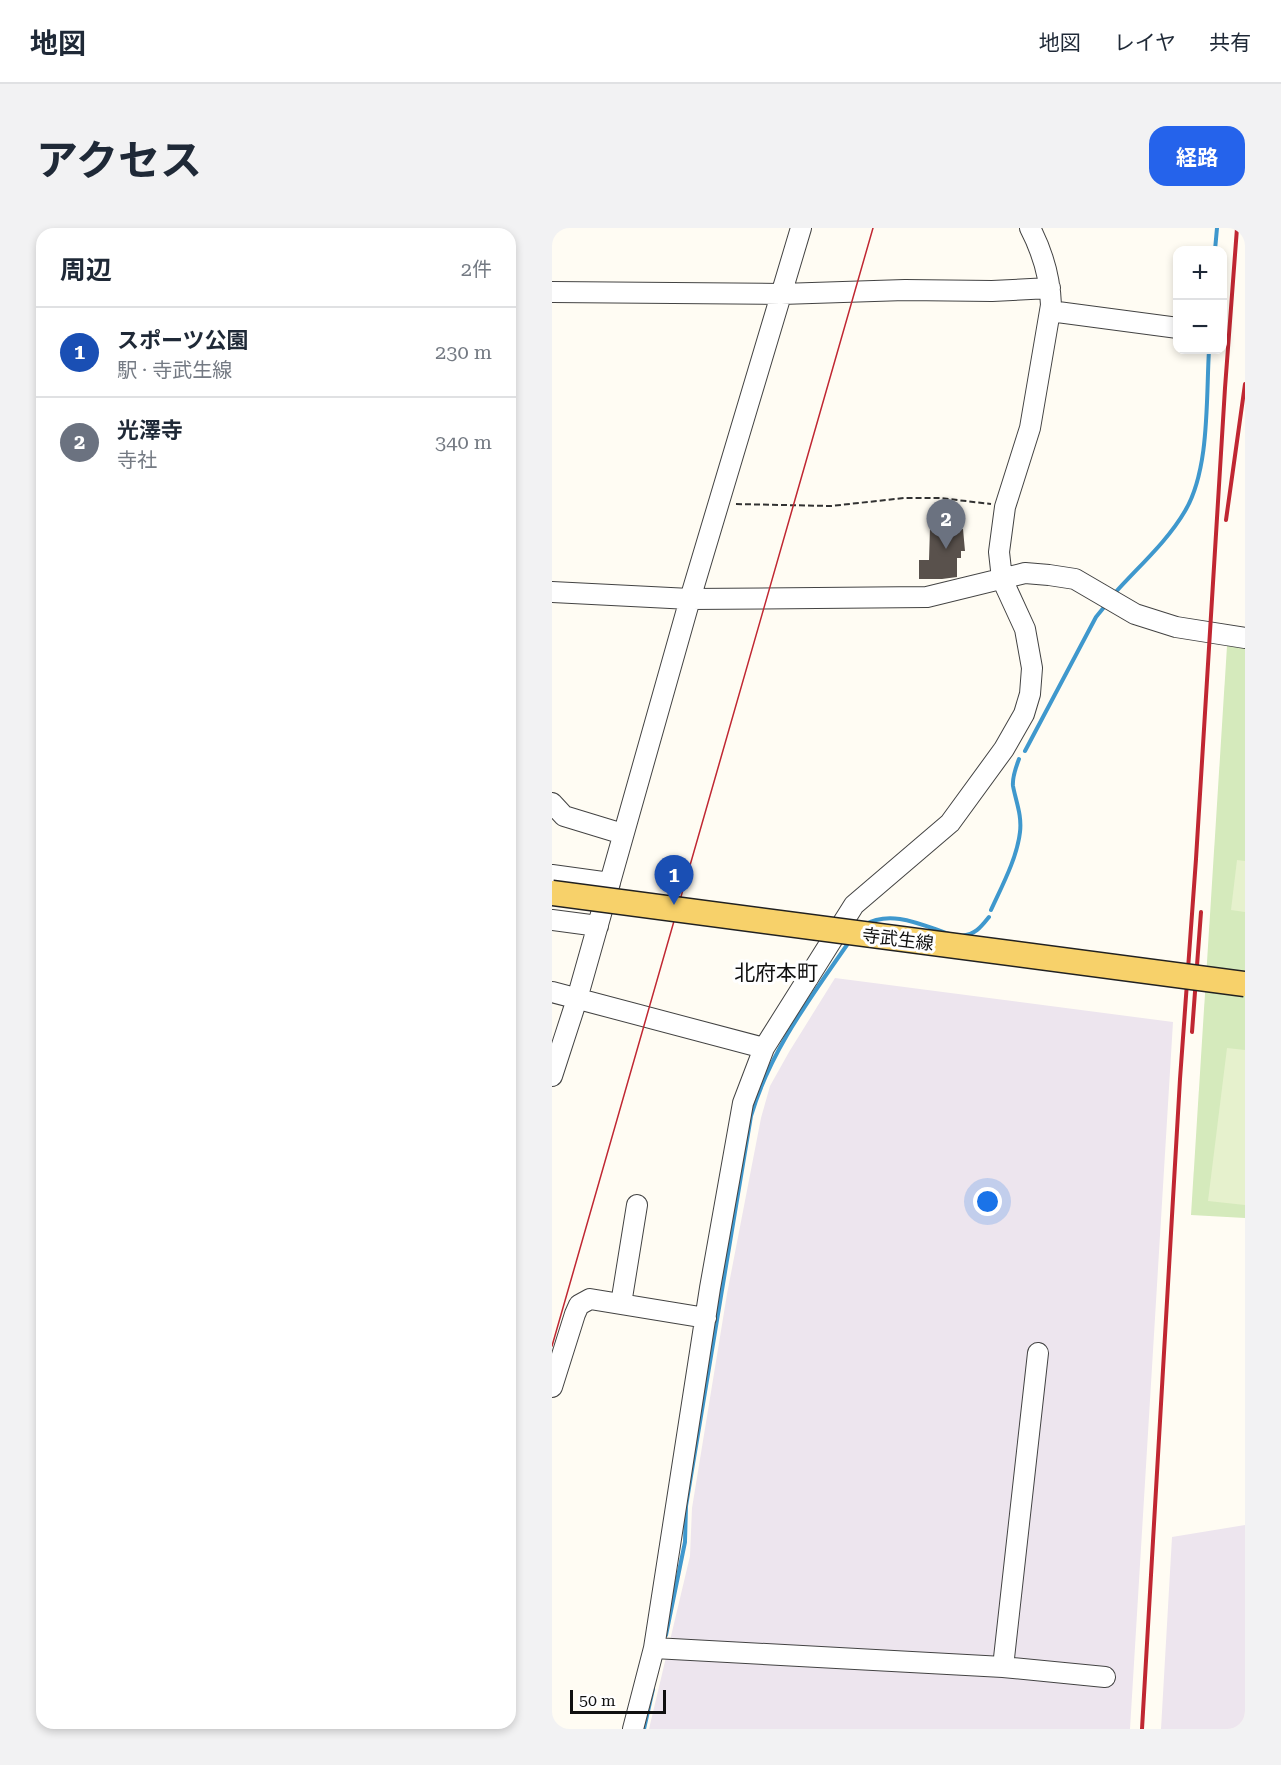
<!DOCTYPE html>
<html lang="ja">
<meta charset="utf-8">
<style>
body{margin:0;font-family:"Roboto Serif","Noto Sans JP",serif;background:#f2f2f3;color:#1f2937}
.controls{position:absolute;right:18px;top:18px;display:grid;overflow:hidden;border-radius:12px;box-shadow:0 3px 9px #0003}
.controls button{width:54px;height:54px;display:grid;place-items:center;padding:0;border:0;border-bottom:2px solid #e0e1e3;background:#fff;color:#1f2937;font:30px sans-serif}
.scale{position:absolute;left:18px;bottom:15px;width:96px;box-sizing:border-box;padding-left:6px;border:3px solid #101010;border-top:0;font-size:16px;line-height:21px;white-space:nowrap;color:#101010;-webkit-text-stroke:4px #fff;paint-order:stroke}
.you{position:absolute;left:436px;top:974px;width:21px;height:21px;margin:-15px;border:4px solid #fff;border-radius:50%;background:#1a73e8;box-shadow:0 0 0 9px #1a73e833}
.badge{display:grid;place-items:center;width:39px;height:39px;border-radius:50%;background:#2563eb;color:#fff;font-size:20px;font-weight:700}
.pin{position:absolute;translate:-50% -50px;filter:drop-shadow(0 2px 3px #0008)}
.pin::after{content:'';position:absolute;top:32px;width:21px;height:18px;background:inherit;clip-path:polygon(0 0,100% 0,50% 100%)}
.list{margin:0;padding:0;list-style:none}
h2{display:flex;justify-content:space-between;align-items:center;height:78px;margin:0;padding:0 24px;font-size:26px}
h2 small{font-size:20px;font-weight:400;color:#747a83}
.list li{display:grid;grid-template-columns:39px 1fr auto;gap:18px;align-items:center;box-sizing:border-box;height:90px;padding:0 24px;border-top:2px solid #e0e1e3}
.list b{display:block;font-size:22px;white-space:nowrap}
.list p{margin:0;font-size:20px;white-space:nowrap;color:#747a83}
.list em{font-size:20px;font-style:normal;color:#747a83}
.map{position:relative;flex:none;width:693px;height:1501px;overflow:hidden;border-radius:18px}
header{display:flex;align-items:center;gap:36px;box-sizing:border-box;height:84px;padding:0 30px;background:#fff;border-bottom:2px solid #e0e1e3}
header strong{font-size:28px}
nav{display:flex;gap:33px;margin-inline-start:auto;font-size:21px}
.intro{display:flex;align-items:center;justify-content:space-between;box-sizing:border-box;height:144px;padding:0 36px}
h1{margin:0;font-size:42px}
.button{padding:15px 27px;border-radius:18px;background:#2563eb;color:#fff;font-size:21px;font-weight:700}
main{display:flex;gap:36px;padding:0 36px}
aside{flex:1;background:#fff;border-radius:18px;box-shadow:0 3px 9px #0003}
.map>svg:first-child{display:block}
.industrial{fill:#ede5ee}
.green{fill:#d5eabc}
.pitch{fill:#e6f1cd}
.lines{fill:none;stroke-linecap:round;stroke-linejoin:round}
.stream{stroke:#3f98cd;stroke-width:4}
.building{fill:#59514c}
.minor-casing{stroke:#434343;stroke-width:22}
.path{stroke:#323232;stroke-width:2;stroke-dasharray:6 3;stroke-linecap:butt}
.minor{stroke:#fff;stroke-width:20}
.tram{stroke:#c02732;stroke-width:1.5}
.rail{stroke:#c02732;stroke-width:4}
.major-bridge-casing{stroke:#212121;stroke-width:27;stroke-linecap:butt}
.major-bridge{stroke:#f7d16a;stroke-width:24}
.labels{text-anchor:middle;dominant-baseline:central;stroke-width:6;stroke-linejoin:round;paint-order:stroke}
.street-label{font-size:18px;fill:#101010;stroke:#fff}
.quarter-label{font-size:21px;fill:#101010;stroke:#fff}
</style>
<header>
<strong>地図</strong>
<nav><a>地図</a><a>レイヤ</a><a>共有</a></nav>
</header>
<div class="intro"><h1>アクセス</h1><a class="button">経路</a></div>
<main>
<aside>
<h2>周辺<small>2件</small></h2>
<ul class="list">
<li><span class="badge" style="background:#1a4fb4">1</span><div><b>スポーツ公園</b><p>駅 · 寺武生線</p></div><em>230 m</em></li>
<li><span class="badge" style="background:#6b7280">2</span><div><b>光澤寺</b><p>寺社</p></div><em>340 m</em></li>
</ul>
</aside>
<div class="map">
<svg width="693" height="1501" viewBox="0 0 693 1501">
<rect width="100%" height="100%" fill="#fffcf3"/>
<!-- industrial -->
<path class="industrial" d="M283 750 621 794 578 1501H97L138 1328 140 1280 175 1066 209 890 218 858 237 824Z
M693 1297V1501H609L620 1309Z"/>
<!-- green -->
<path class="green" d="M675 418 693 420V990L639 987Z"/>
<!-- pitch -->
<path class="pitch" d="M685 632 693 633V684L679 682Z
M675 820 693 822V977L656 973Z"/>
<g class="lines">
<!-- stream -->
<path class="stream" d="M663 22 665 0
M562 366C585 340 615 314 633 283 658 241 654 170 657 122
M473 523 544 389 553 378
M439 682C450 658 465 630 468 604 470 587 464 574 461 558 460 549 464 539 467 531
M312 697C339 681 370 697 397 706
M410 708C424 706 429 699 437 689
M114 1407 133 1314 134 1278 199 888C218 823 259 769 297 714
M92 1501 101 1461"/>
</g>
<!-- building -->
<path class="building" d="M378 300 411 301 413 323H409V330H405V349L390 351H367V332H377Z"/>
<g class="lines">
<!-- minor casing -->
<g class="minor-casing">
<path id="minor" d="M0 64 229 66 353 62 440 63 498 60
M498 83 626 100
M0 364 138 371 375 369 473 345 497 347 523 351 583 386 624 399 693 410
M0 575 12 588 71 606
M0 647 58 655
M0 692 46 698
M0 764 212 820
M0 848 25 771 138 371 249 0
M69 1076 85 977
M0 1159 23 1086 27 1077 38 1071 154 1090
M102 1420 451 1439 553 1449
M451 1439 486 1125
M81 1501 102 1420 158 1060 191 875 212 820 302 677 398 595 452 521 472 486 478 466 480 440 473 401 450 351 447 324 453 279 478 200 499 77C498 48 491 25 478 0"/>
</g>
<!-- path -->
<path class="path" d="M184 276 279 278 352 270H388L439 276"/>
<!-- minor -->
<use href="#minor" class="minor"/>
<!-- tram -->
<path class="tram" d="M0 1118 321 0"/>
<!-- rail -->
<path class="rail" d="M674 292 693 156
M640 804 649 684
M590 1501 628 851 644 631 673 160 685 0"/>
<!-- major-bridge casing -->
<g class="major-bridge-casing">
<path id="major-bridge" d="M0 665 693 756"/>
</g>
<!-- major-bridge -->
<use href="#major-bridge" class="major-bridge"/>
</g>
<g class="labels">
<!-- street labels -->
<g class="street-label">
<text transform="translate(346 711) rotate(7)">寺武生線</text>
</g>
<!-- quarter labels -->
<g class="quarter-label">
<text x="224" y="745">北府本町</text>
</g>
</g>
</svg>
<div class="controls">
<button>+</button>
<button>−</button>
</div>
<div class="scale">50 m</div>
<div class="you"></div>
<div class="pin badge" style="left:122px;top:677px;background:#1a4fb4">1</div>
<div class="pin badge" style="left:394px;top:321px;background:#6b7280">2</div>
</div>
</main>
